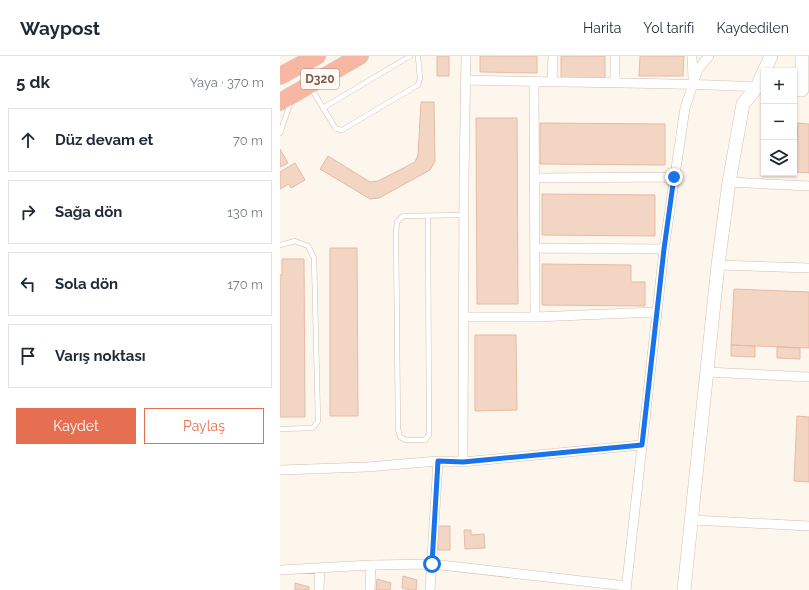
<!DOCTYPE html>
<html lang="tr">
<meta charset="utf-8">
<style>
body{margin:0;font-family:Raleway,sans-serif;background:#f6f6f7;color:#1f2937}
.controls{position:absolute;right:12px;top:12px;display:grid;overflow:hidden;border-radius:0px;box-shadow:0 1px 3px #0004}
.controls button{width:36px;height:36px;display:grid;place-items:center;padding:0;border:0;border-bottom:1px solid #e0e1e3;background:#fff;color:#1f2937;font:20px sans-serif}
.stop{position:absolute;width:12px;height:12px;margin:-9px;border:3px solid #1a73e8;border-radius:50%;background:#fff}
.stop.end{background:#1a73e8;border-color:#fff;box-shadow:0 1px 4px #0008}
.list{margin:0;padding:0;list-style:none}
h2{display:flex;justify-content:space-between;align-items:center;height:52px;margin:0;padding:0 16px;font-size:17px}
h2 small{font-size:13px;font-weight:400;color:#747a83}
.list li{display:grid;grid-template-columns:26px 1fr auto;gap:12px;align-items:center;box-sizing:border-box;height:64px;margin:0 8px 8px;padding:0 8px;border:1px solid #e0e1e3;border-radius:0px}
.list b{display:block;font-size:15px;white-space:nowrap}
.list em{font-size:13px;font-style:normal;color:#747a83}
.actions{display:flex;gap:8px;padding:12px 16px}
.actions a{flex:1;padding:9px 0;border:1px solid #e76f51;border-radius:0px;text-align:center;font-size:14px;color:#e76f51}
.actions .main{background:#e76f51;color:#fff}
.icon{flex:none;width:22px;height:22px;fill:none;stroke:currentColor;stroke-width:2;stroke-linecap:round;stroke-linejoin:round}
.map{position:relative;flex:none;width:529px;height:534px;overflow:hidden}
header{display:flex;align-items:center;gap:24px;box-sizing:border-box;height:56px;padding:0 20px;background:#fff;border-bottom:1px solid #e0e1e3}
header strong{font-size:19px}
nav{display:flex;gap:22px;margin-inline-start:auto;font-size:14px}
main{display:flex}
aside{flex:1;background:#fff}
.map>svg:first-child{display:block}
.building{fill:#f3d5c3;stroke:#e6bba3}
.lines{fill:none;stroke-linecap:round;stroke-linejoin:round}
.lane-casing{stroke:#d1beb0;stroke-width:5.5}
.street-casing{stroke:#d1beb0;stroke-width:10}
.secondary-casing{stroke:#d6c0b0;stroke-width:14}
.highway-casing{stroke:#dad1cd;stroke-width:18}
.lane{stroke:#fff;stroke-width:4.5}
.street{stroke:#fff;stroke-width:9}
.secondary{stroke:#fff;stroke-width:13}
.highway{stroke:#f7b7a3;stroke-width:17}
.route{stroke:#1a73e8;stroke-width:5}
.labels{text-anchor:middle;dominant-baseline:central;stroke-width:4;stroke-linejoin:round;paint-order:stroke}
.shield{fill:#fffaf3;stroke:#a28b7f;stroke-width:1}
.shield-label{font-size:12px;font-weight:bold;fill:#7a5c4d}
</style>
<header>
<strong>Waypost</strong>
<nav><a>Harita</a><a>Yol tarifi</a><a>Kaydedilen</a></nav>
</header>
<main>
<aside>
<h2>5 dk<small>Yaya · 370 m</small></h2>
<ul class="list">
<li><svg class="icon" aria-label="ahead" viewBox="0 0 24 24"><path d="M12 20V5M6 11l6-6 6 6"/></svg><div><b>Düz devam et</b></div><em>70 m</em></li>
<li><svg class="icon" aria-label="right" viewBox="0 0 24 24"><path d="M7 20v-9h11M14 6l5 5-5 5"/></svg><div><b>Sağa dön</b></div><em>130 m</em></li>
<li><svg class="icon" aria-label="left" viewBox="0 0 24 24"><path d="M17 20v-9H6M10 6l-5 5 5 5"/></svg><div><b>Sola dön</b></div><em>170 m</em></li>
<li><svg class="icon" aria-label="arrive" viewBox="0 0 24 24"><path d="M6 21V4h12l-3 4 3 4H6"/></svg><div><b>Varış noktası</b></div></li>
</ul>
<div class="actions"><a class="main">Kaydet</a><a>Paylaş</a></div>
</aside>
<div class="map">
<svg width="529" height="534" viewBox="0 0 529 534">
<rect width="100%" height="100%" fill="#fdf6ec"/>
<!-- building -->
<path class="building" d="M157 0H169V20H157Z
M200 0H257V17L200 16Z
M281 0H325V23L281 22Z
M360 0H404L403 20H359Z
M141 46H154L155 105 150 114 99 142 90 143 40 113 48 100 90 126 98 125 135 106 138 99Z
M196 62H237L238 248H197Z
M260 67 385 68V109L260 108Z
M518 67 529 68V117L515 116Z
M0 93 8 107 0 111Z
M15 107 25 124 11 132 9 128 0 133V116Z
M262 138 375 139V180L262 179Z
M50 192H77L78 360H50Z
M2 203H24L25 361H0V219H2Z
M262 208 351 209V226H365V250L262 249Z
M454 233 529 236V292L451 289Z
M195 279H236L237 354 195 355Z
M451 289 475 290V301L451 300Z
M497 291 520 292V303L497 302Z
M517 360 529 361V426L514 425Z
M157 470H170V494H158Z
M184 474H191V479L204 478 205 492 185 493Z
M123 520 137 524 136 534H130L122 532Z
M97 523 111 527 110 534H96Z
M15 527 29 531V534H15Z"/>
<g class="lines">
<!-- lane casing -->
<g class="lane-casing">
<path id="lane" d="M31 32 56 73 62 74 138 29 140 22 138 0
M43 52 130 0
M0 77 11 45
M148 160 149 379 145 384H126L120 381 118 373 116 177 117 166 123 160 183 159
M0 189 15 185 28 190 34 202 38 365 33 372 0 373"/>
</g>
<!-- street casing -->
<g class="street-casing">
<path id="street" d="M412 0 413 22
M186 24C283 27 380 26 477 31
M254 26 255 261
M272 26 273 0
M335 26V0
M254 122 394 121
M449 126 529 130
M255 192 384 193
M438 209 529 212
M183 261H255L376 256
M427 316 529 321
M183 406 184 122 186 0
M0 414 87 411 158 405 183 406 361 389
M412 464 529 470
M0 514 91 509 152 508 346 530
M39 534 40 512
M90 534 91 509
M150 534 158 405
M346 534 384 193 405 52 418 13 429 0"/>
</g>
<!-- secondary casing -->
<g class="secondary-casing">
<path id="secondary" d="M514 34H522V0
M404 534 438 209 449 126 463 48 477 31 491 0"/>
</g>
<!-- highway casing -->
<g class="highway-casing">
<path id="highway" d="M0 20 37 0
M0 46 80 0"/>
</g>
<!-- lane -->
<use href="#lane" class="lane"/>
<!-- street -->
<use href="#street" class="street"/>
<!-- secondary -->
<use href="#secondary" class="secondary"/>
<!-- highway -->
<use href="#highway" class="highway"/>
</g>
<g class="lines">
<!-- route -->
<path class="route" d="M152 508 158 405 183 406 362 389 384 193 394 121"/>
</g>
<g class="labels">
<!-- shield labels -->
<rect class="shield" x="21" y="13" width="38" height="20" rx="3"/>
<g class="shield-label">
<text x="40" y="23">D320</text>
</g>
</g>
</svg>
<div class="controls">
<button>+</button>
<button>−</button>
<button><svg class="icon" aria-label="layers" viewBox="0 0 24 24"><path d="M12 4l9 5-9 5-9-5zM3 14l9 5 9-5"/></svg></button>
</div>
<div class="stop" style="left:152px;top:508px"></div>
<div class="stop end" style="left:394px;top:121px"></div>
</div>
</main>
